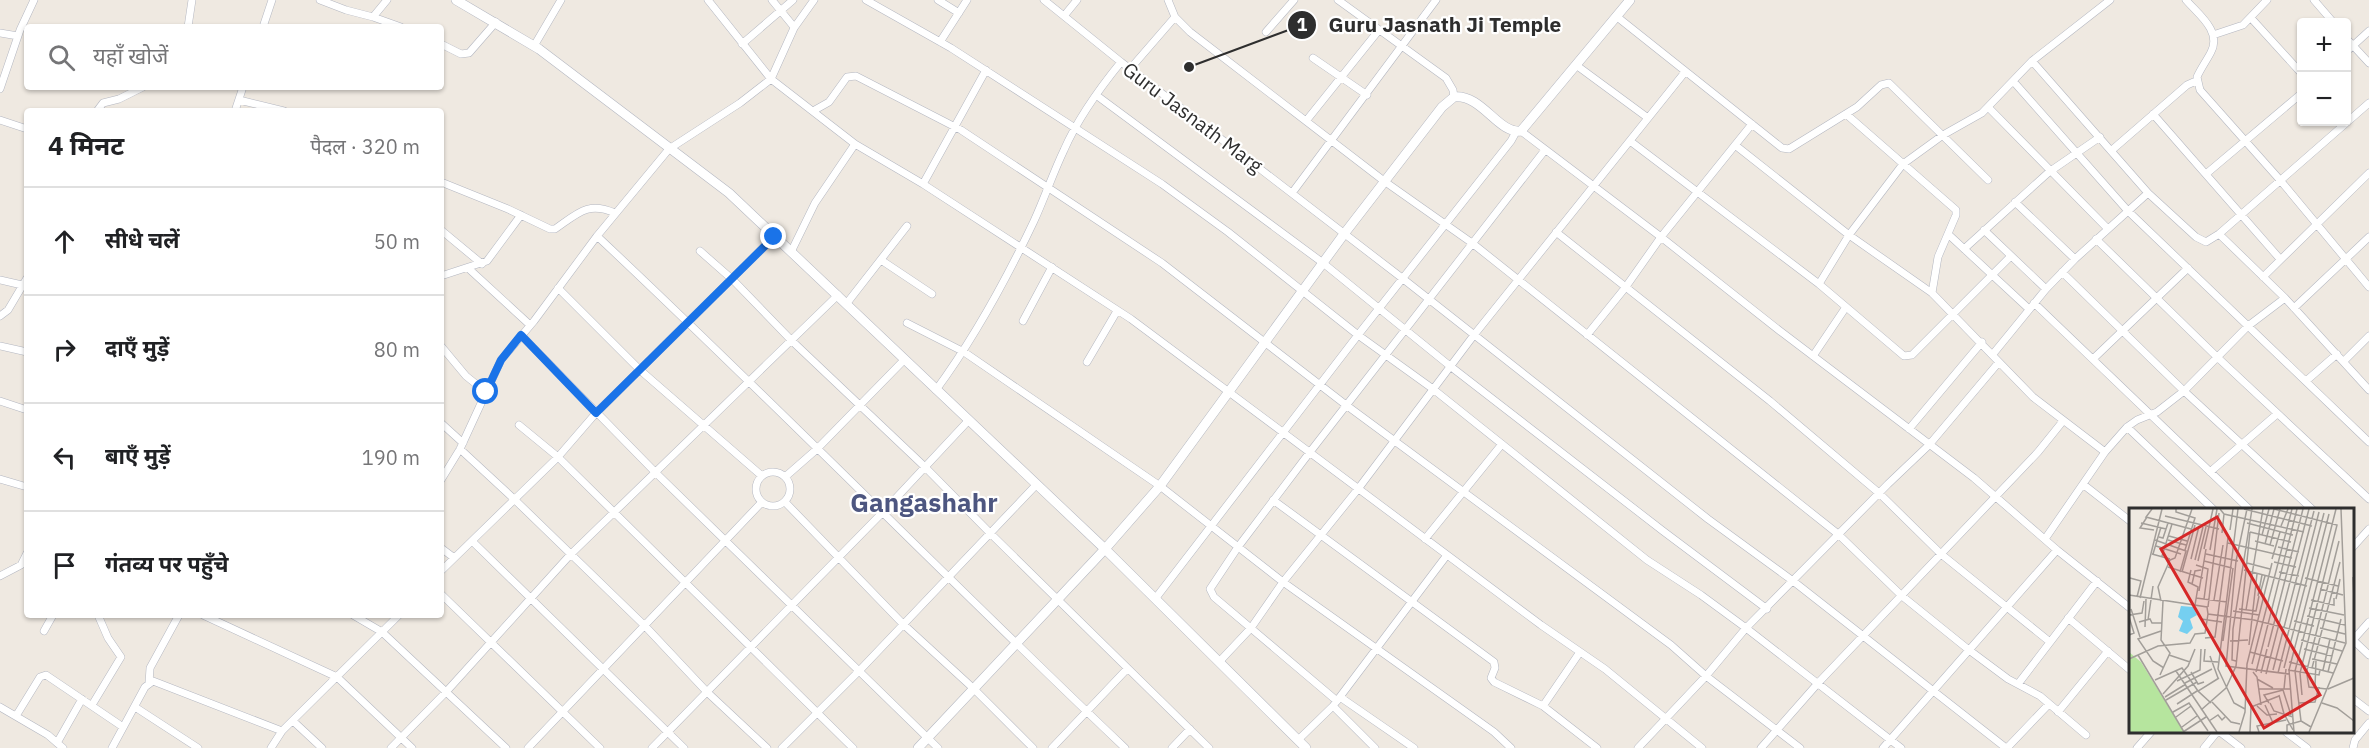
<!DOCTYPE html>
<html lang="hi">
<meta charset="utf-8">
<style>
body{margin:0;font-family:"IBM Plex Sans","Noto Sans Devanagari",sans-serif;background:#f2f2f2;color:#202124}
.controls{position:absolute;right:18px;top:18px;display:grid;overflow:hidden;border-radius:6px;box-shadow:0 2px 4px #0004}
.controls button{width:54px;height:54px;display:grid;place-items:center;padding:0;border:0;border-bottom:2px solid #e0e0e0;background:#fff;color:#202124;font:30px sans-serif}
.stop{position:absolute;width:18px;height:18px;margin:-14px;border:4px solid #1a73e8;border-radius:50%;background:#fff}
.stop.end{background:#1a73e8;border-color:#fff;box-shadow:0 2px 6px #0008}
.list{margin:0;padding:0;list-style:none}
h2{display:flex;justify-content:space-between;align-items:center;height:78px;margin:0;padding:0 24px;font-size:26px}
h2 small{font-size:20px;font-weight:400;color:#757577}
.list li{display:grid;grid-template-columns:39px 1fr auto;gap:18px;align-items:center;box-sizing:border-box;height:108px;padding:0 24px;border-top:2px solid #e0e0e0}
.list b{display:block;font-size:22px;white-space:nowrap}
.list em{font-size:20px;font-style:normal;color:#757577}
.icon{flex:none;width:33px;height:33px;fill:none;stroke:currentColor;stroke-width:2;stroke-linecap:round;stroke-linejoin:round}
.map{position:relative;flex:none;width:2369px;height:748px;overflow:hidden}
.search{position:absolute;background:#fff;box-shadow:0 2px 4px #0004;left:24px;top:24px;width:420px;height:66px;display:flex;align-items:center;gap:15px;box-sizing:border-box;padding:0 21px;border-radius:6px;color:#757577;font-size:22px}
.panel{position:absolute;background:#fff;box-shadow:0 2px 4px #0004;left:24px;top:108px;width:420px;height:510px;border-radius:6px}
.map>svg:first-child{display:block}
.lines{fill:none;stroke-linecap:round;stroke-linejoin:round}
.street-casing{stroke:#b4b7c1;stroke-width:8}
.secondary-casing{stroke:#b4b7c1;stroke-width:10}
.street{stroke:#fff;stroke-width:7}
.secondary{stroke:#fff;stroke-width:9}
.route{stroke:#1a73e8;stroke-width:8}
.labels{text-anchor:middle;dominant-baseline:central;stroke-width:4.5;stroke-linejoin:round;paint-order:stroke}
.street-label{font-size:20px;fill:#2e2e2e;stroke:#fff}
.district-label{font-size:26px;font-weight:bold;fill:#4d5680;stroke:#fff}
.inset-road{fill:none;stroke:#a29e99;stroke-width:1.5}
.view{fill:#d62828;fill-opacity:0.15;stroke:#d62828;stroke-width:3}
.inset-edge{fill:none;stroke:#2e2e2e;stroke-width:3}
.leader{fill:none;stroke:#2e2e2e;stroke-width:2}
.callout-dot{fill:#2e2e2e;stroke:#fff;stroke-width:2}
.mark-label{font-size:18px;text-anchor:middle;font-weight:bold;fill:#fff}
.callout-label{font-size:21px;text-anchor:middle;font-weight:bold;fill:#2e2e2e;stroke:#fff;stroke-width:4.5;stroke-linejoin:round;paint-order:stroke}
</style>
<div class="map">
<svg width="2369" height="748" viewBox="0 0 2369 748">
<rect width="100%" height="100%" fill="#efe9e1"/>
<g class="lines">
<!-- street casing -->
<g class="street-casing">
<path id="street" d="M320 0 346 10 373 17 387 0
M708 0 771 79 855 144 923 184 1131 319 1541 625 1605 669 1702 748
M772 0 794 27
M866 0 951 48 1162 184 1228 232 1358 335 1433 389 1647 560 1701 595 1746 628 1901 748
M938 0 959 13
M1044 0 1121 62 1402 278 1708 519 1793 581 2006 748
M1168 0 1175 17 1190 32 1384 181 1472 243 1838 534 1902 596 1969 650 2008 679 2040 696 2086 735
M1338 0 1446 78 1453 90 1454 97
M2186 0C2198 14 2222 31 2211 52 2207 60 2201 68 2197 77L2200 90 2280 180 2369 287
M2314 0 2333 22
M1064 16 1077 0
M1616 16 1782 148 1789 149 1857 107 1881 85 1889 83 1988 180
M373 17 401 27
M2251 18 2302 74
M188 27 192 0
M263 27 272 0
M1266 32 1294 0
M0 33 18 36
M2213 35 2243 25 2267 0
M2346 38 2369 63
M940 42 967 0
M441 44 461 54 469 53 496 22
M742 44 793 0
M534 46 561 0
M2346 52 2369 31
M1313 58 1367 95
M2032 61 2148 193 2196 237 2206 242 2219 234 2369 103
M1576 65 1648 118
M1130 69 1175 17
M2013 81 2128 211 2369 442
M0 89 20 30 34 0
M1096 95 1323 263 1450 366 1663 531 1767 609
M239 100 284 111
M1988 107 2108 229
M97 111 103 103 119 99 143 87
M235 111 243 87
M813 111 829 102 847 77 856 76 961 130 1162 263 1346 405 1671 645 1706 676 1800 748
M1846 114 1956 210V215L1938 257 1932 293
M2153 114 2280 259
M0 120 27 129
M1306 121 1379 30
M1521 131 1661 237 1780 331 1974 478 2057 550 2130 608
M1630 141 1819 284 1904 356 1912 355 2011 256
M1735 145 1849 235 1932 293 2033 397 2105 452
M2112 150 2187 85 2196 81
M2206 174 2302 93
M441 182 508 209 550 229H555C578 213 588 201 615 213
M923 184 986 70
M1292 193 1436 0
M2015 202 2075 259
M441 230 482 264
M1984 230 2046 289
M1556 232 1770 401 1879 493 1941 554 2050 642
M1948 234 2029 309
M2219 234 2285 298 2369 390
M597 236C776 404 947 579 1125 748
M2096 239 2216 356 2369 499
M1964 249 2049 172 2100 137
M700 251 733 280 792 341 925 467 991 534 1209 748
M791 252 815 203 855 144
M881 260 932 294
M468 268 530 325
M2062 272 2184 391 2313 510
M441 276 487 261 521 215
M2263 277 2369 173
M0 280 22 285
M1819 284 1849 235 1903 164 1943 135 1982 113 2032 61 2110 0
M558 288 640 370 762 476
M847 303 907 226
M2034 303 2250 510
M2294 308 2369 237
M0 316 8 310 27 278
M1023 321 1052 267
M907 323 964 352 1160 486 1283 582 1494 732 1511 748
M521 335 655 472 938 748
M1587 335 1625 288 1661 237 1752 124
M0 346 27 352
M441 346 466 376 486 392
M1993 354 2046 289 2075 259 2148 193
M1813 356 1846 307
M2093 359 2188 268
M2344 361 2369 336
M1087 362 1117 311
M2306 381 2337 354
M936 390C975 337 1006 280 1034 221 1045 197 1053 173 1064 150 1078 118 1099 89 1121 62
M0 401 27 410
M441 423 463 443
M519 425 558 457 853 748
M2127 427 2214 510
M1909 429 1982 342
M460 449 514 499 645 626 707 692 767 748
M2210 472 2277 414
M756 489a17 17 0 1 1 34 0a17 17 0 1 1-34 0Z
M785 477 817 449 904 360
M0 479 27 487
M441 480 460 449 501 360 534 321 597 236 669 149 740 103 771 79 794 28 814 0
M2084 485 2130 521
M1273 500 1494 662 1495 668 1491 678 1494 682 1543 706 1597 748
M785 502 903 624 974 689 1033 748
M1425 539 1502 444
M2045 539 2105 452 2127 427 2137 420 2157 412 2184 391 2248 326 2285 298
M472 541 684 748
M441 548 453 557
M2352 548 2369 529
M441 571 558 457 596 413 774 237
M0 576 21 565 27 553
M441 594 600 748
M1155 599 1358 335 1511 141 1516 132
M203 615 337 677 412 748
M353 615 382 632 506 748
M2068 618 2130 670
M44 631 53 615
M2352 639 2369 655
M2353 640 2369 622
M1219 662 1251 628 1283 582 1358 489 1474 335 1685 72
M149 683 150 668 179 615
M2018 684 2097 581
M1340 697 1414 748
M2352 698 2369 711
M1337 701 1214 597 1210 589 1238 547 1310 452 1545 150
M92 705 121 657 108 638 98 615
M1333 706 1375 748
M1543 706 1580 652
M0 707 48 735 63 748
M135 707 198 748
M2058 712 2108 651
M16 716 40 677 46 675 123 727
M293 721 322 748
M2220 732 2241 748
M2286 732 2307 748
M1298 740 1333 706 1447 555
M57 743 82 699
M112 748 145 687 153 681 282 731
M271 748 282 731 399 615
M391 748 446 692 570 555 838 295
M528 748 762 502
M652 748 882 513 968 421
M782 748 860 670 1037 484
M1052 748 1127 669
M1172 748 1190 729
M1638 748 1706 676 1746 628 1888 484 1929 445 1999 362
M1761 748 1819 682 2038 452 2063 421
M1883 748 2057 550
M2007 748 2048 705
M2137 748 2151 732
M2204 748 2217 732
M2353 748 2355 740 2369 723"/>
</g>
<!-- secondary casing -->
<g class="secondary-casing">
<path id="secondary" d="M456 0 539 49 729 193 1105 549 1306 748
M918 748 1105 549 1160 486 1344 234 1442 107 1454 97C1482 94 1498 134 1521 131L1630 0"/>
</g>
<!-- street -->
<use href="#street" class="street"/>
<!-- secondary -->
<use href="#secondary" class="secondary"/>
</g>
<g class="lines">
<!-- route -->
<path class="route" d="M486 392 501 360 521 335 596 413 774 237"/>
</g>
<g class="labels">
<!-- street labels -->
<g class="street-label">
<text transform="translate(1193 117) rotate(37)">Guru Jasnath Marg</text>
</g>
<!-- district labels -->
<g class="district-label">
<text x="924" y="502">Gangashahr</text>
</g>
</g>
<!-- overview -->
<g transform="translate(2129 508)">
<rect width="225" height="225" fill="#efe9e1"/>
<path d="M0 144 12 154 55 224H0Z" fill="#b6e59e"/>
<path d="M52 98 64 99 68 107 61 111 64 120 58 126 50 123 54 113 49 109Z" fill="#75cff0"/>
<path class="inset-road" d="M23 1 17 9 62 21M47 1V4L66 10 56 42M91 1 95 6 175 24M109 1 89 161 105 195 116 201M115 1 183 18M118 1 107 53 97 158 160 166M145 1 208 17 171 165 173 187M36 8 90 21M18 9 11 20 25 22M12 15 37 21M118 15 164 27M152 18 159 1M101 22 104 1M121 24 162 34M93 25 95 6M133 27 140 1M40 28 58 33M30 29 34 30 39 15M26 32 57 43 51 64M39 32 57 37M126 33 145 38M99 35 163 50M136 36 145 1M141 37 151 1M27 38 52 46M149 39 170 44M75 41 84 1M81 42 88 1M23 46 41 51M24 46 32 19M77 46 109 53M33 48 43 16M62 51 70 18M143 51 151 24M66 52 74 19M69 53 77 19M75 53 103 60M145 54 167 59M118 55 141 61M67 57 79 61 75 91M39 59 74 70M62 62 59 74 69 79 66 97M115 62 178 78M53 64 66 17M150 64 170 68M224 69 225 91M1 70 12 73 8 89M176 70 209 78M63 76 66 63 72 62M191 81 214 87M70 83 77 41M131 86 136 68M0 87 78 99 79 106 125 112 216 135M129 88 133 67M11 90 33 1M67 90 98 94M207 91 211 71M85 92 94 37M182 92 205 97V90M32 93 29 79 41 52 46 50 63 1M79 99 90 5M180 100 215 107M2 101 11 129M110 101 127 103 130 88M117 102 134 1M104 103 130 107M0 107 13 105 15 93M178 108 216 117M0 109 5 125 0 127M72 111 93 114M19 112 24 78M165 113 185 118M10 114 21 111 23 115H33M16 119 17 91M191 120 216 126M32 123 9 131 24 153 35 160M76 130 86 129 99 30M172 132 213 143M94 133 104 60M101 133 119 132M120 137 128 66M139 139 174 1M76 141 75 153 89 154M175 141 203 148M121 144 154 153M9 147 55 224M40 147 61 154M81 148 89 170M0 151 29 138 61 135 66 126 76 125 79 106M183 151 208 156M107 153 103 152 104 121 123 1M160 154 204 165M123 156 163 1M155 160 195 5M183 160 211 54M144 162 185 3M159 162 190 167 191 162M194 162 201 131M47 163 88 224M62 164 69 176 75 174M124 164 128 169 132 197M127 164 168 1M199 164 212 111M132 165 138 141M149 165 190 4M137 166 180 1M177 166 210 33M31 167 41 145 32 132 34 93M178 167 180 179 198 181M128 171 144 180M26 172 53 160 69 183M48 173 71 162 72 141M56 175 83 161M186 179 187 152M130 181H161M155 181 157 161M199 181 225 170M154 182 162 207M34 186 59 158 66 141M150 187 155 206M36 189 57 176M37 192 68 174M83 194 102 214 111 216M82 195 69 183 90 170M140 195 135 187 154 182M141 195 145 203 164 209M170 195 186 194 190 179M193 195 208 200 225 213M48 196 68 183M136 197 144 215M128 198 138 207 148 206M72 202 97 180 107 158 121 24M44 204 60 195 79 223M155 206 164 222M47 209 62 198M80 213 89 207 93 212 96 209M53 219 68 208M182 219 172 213 166 163 207 1M54 224 77 209M110 224 116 204 118 156 143 55M121 224 122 199 150 188M130 224 128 218 157 212M158 224V217L172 213M165 224 160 162 200 6M180 224 217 135 212 1"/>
<path class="view" d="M88 9 191 187 135 220 32 41Z"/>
<rect width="225" height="225" class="inset-edge"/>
</g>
<!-- callouts -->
<path class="leader" d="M1189 67L1302 25"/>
<g class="callout-dot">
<circle cx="1189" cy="67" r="6"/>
<circle cx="1302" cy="25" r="15"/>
</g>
<g class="mark-label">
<text x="1302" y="31">1</text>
</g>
<g class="callout-label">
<text x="1445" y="32">Guru Jasnath Ji Temple</text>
</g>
</svg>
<div class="controls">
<button>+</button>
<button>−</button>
</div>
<div class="stop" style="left:486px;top:392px"></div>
<div class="stop end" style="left:774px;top:237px"></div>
<div class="search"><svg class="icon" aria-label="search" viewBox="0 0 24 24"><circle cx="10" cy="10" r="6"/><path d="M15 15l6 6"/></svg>यहाँ खोजें</div>
<section class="panel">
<h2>4 मिनट<small>पैदल · 320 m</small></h2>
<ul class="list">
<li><svg class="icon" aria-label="ahead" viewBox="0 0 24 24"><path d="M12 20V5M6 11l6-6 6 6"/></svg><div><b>सीधे चलें</b></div><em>50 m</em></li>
<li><svg class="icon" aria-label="right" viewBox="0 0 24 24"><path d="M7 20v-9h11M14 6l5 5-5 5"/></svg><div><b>दाएँ मुड़ें</b></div><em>80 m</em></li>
<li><svg class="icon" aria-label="left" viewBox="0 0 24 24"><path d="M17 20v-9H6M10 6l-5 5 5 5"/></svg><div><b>बाएँ मुड़ें</b></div><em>190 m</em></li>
<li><svg class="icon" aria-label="arrive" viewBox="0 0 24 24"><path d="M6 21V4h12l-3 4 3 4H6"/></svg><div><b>गंतव्य पर पहुँचे</b></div></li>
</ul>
</section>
</div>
